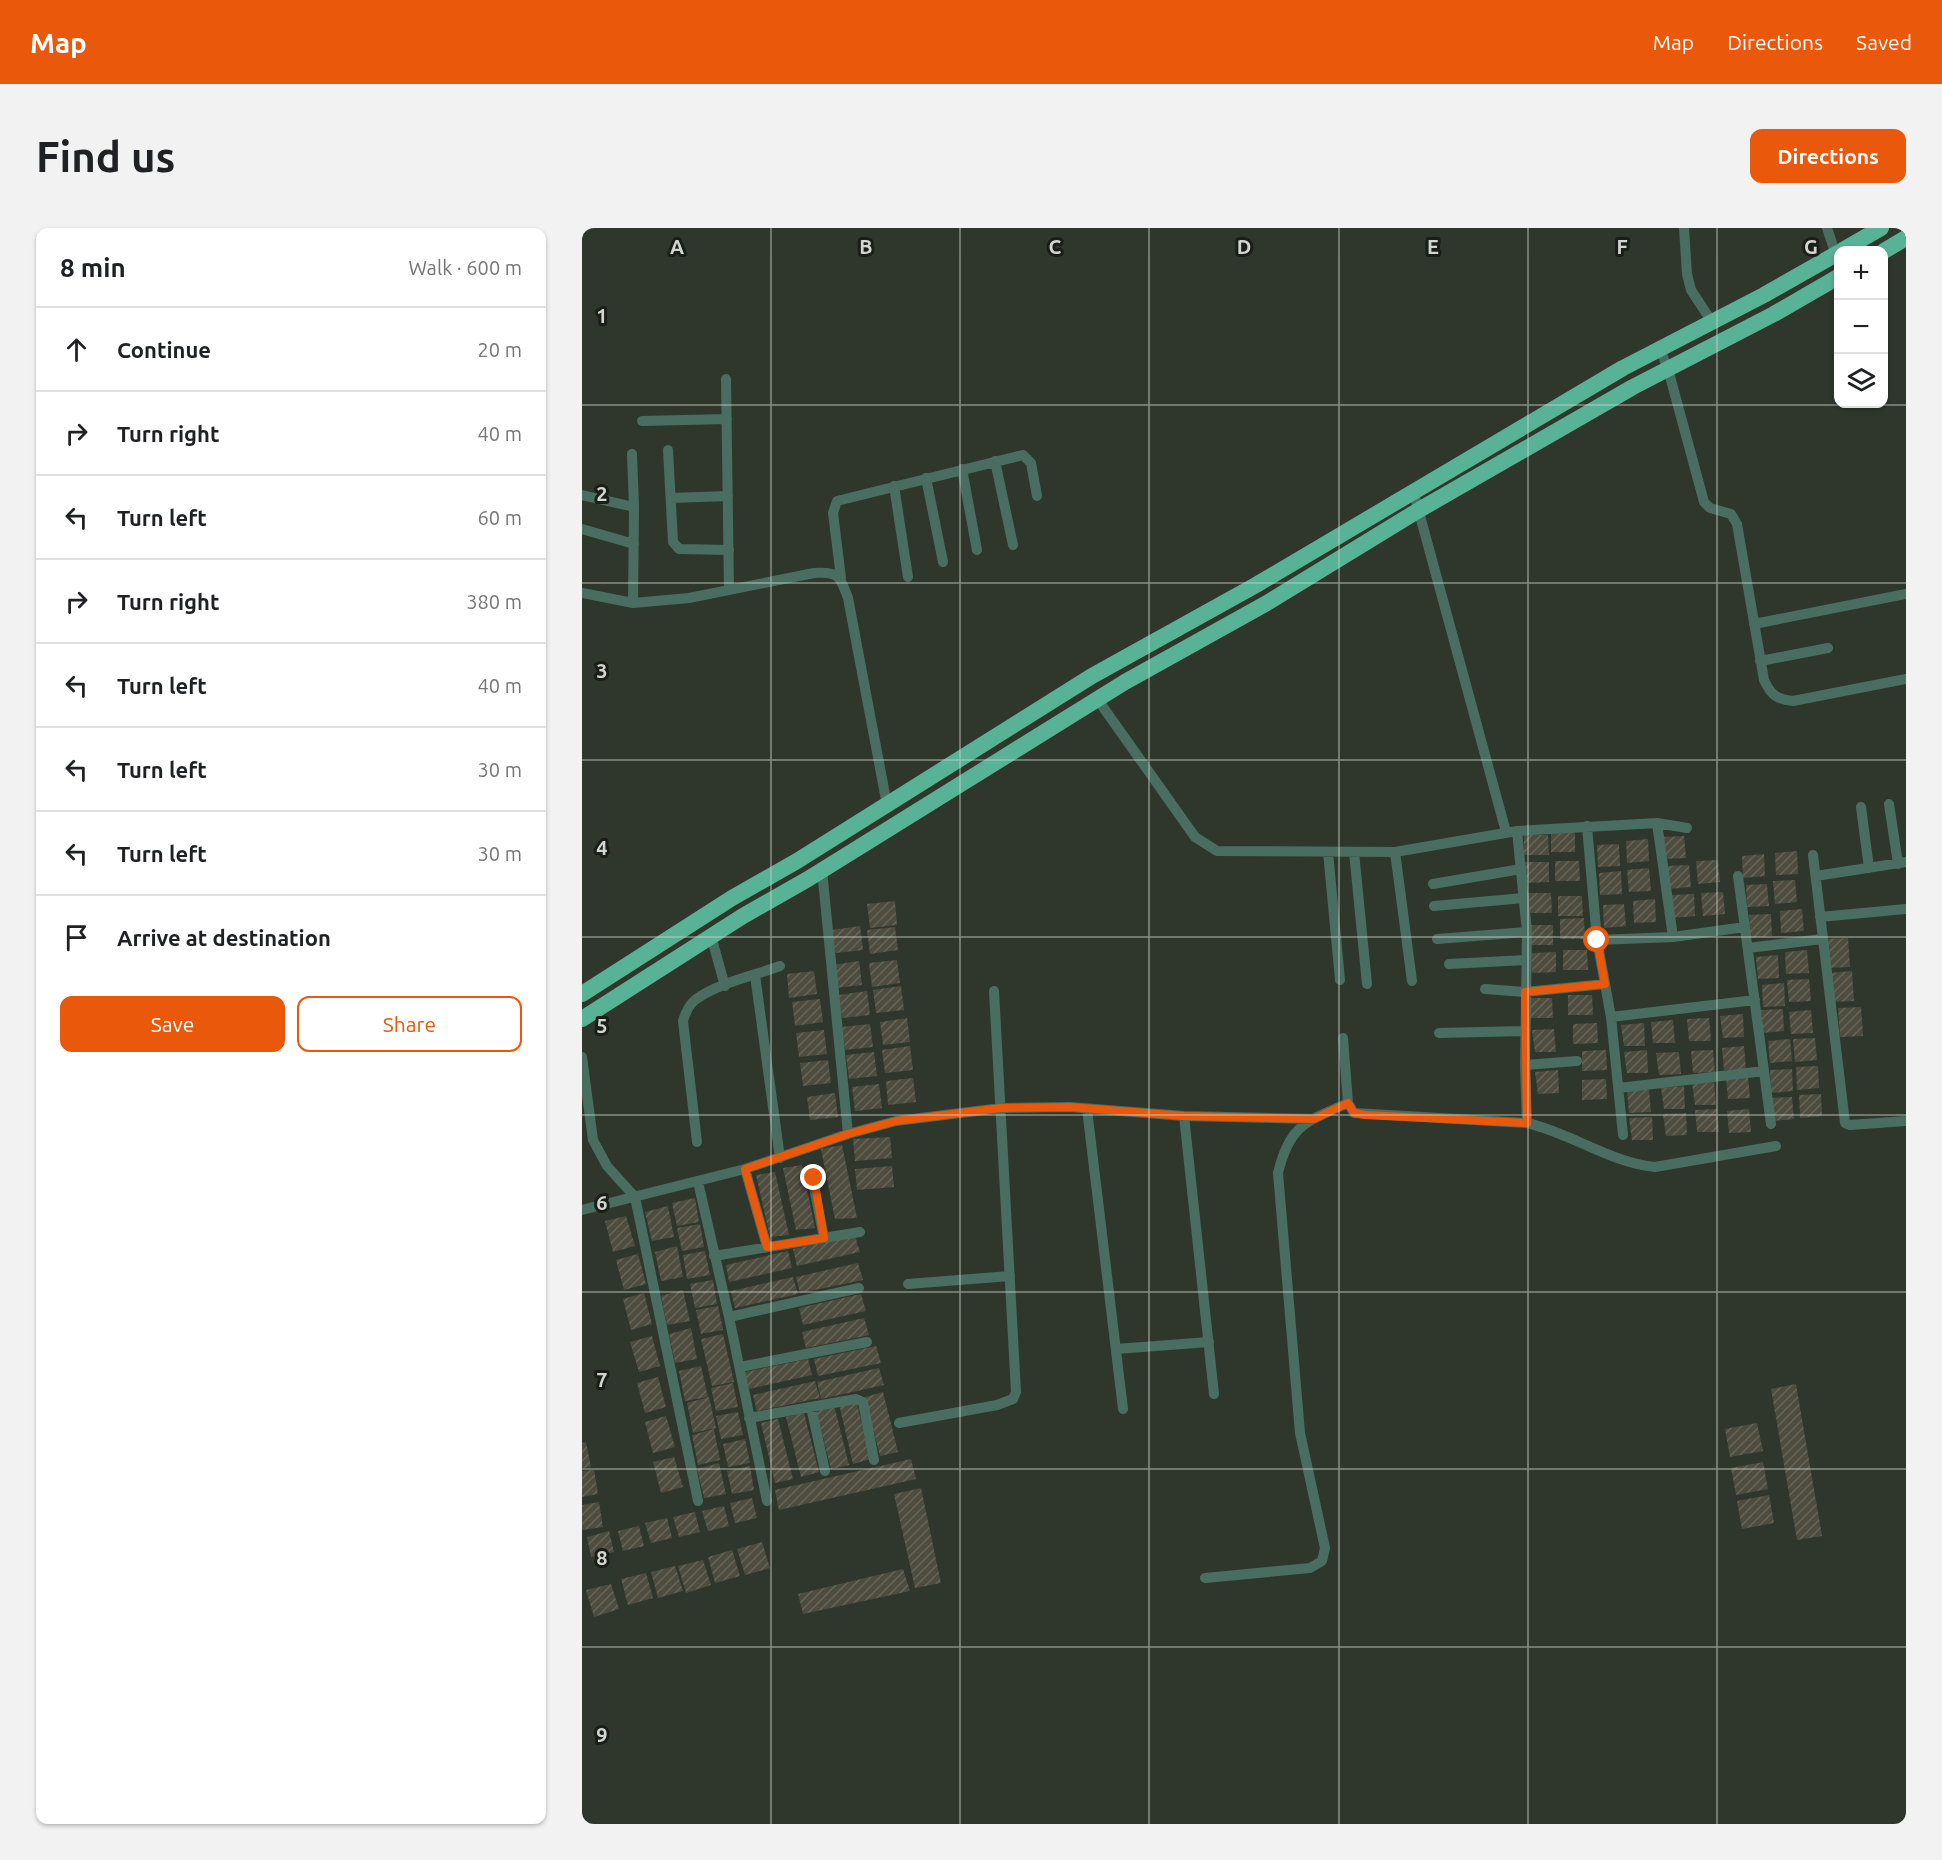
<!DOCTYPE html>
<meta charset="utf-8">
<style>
body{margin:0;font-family:Ubuntu,sans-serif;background:#f2f2f2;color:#202124}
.controls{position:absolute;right:18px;top:18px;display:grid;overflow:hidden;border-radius:12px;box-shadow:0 2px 4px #0004}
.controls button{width:54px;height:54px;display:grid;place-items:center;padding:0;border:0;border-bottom:2px solid #e0e0e0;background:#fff;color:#202124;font:30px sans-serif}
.stop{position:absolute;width:18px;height:18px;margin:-14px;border:4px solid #ea580c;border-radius:50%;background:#fff}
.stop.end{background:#ea580c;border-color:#fff;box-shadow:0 2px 6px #0008}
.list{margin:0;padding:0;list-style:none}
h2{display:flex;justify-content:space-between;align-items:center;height:78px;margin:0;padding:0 24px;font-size:26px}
h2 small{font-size:20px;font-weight:400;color:#757577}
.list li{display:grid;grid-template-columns:39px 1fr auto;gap:18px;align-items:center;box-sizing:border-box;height:84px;padding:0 24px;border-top:2px solid #e0e0e0}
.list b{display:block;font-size:22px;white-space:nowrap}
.list em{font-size:20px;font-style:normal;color:#757577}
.actions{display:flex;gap:12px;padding:18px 24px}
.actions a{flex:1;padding:14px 0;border:2px solid #ea580c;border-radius:12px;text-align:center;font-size:21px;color:#ea580c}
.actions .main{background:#ea580c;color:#fff}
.icon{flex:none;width:33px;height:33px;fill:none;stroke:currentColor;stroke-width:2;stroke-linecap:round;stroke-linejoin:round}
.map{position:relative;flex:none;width:1324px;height:1596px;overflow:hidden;border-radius:12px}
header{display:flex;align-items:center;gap:36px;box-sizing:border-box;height:84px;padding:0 30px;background:#ea580c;color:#fff}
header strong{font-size:28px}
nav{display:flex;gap:33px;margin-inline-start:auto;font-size:21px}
.intro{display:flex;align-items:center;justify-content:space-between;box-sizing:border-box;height:144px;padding:0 36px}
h1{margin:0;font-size:42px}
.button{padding:15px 27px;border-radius:12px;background:#ea580c;color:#fff;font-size:21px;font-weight:700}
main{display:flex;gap:36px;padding:0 36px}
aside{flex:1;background:#fff;border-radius:12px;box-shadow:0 2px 4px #0004}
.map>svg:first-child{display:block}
.building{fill:url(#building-hatch)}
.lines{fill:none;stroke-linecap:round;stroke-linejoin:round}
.minor{stroke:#496e61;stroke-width:10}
.trunk{stroke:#58b296;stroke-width:16}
.route{stroke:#ea580c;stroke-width:8}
.grid{fill:none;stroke:#d1d6cf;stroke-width:1.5;stroke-opacity:0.55}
.grid-label{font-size:20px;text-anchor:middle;font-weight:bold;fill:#d1d6cf;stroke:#1a1d18;stroke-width:6;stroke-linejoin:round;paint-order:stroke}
</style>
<header>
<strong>Map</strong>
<nav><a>Map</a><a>Directions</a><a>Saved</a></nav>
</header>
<div class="intro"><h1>Find us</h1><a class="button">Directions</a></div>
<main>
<aside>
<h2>8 min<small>Walk · 600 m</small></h2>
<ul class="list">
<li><svg class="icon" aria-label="ahead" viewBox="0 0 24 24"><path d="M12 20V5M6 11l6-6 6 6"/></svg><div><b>Continue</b></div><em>20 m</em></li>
<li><svg class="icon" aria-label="right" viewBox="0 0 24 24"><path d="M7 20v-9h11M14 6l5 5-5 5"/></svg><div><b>Turn right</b></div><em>40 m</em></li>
<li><svg class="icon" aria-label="left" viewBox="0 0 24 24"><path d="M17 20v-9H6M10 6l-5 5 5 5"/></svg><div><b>Turn left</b></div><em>60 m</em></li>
<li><svg class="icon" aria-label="right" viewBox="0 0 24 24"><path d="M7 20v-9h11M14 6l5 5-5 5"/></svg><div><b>Turn right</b></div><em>380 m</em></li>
<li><svg class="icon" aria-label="left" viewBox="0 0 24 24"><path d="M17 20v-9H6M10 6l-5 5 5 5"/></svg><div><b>Turn left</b></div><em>40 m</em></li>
<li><svg class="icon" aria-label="left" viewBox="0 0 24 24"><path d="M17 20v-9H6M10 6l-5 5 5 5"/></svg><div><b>Turn left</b></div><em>30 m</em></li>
<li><svg class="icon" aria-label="left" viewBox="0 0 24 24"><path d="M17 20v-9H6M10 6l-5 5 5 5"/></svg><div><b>Turn left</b></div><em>30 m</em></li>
<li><svg class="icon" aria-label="arrive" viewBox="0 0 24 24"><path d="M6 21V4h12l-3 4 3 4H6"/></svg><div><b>Arrive at destination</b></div></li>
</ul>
<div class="actions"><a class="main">Save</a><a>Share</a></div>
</aside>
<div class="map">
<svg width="1324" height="1596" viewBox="0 0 1324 1596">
<defs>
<pattern id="building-hatch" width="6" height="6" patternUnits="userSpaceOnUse" patternTransform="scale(1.5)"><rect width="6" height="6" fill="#4d4c3e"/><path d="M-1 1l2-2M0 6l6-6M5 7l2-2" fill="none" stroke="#666559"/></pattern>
</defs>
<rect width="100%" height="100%" fill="#2f372c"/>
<!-- building -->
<path class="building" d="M969 604H993V624H969Z
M942 607H966L967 627H942Z
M1102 608 1104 630 1082 631 1080 609Z
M1066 611 1067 633 1045 635 1044 613Z
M1037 616 1038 638 1016 639 1015 617Z
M1215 623 1216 646 1194 647 1193 625Z
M1182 626 1183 648 1161 650 1160 628Z
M1136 632 1138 654 1116 656 1114 633Z
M973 633H997L998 653H973Z
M942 634H967V654L943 655Z
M1107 637 1109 659 1087 661 1085 638Z
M1067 640 1069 663 1047 664 1045 642Z
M1039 643 1040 666 1018 667 1017 645Z
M1213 652 1215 674 1193 676 1191 653Z
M1185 656 1187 678 1165 679 1164 657Z
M1141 664 1143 686 1121 688 1119 665Z
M945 665H969L970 685H945Z
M1112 666 1113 688 1091 690 1090 667Z
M976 668H1000L1001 688H976Z
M1073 671 1074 694 1052 695 1051 673Z
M313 673 315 697 288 700 285 676Z
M1042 676 1044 698 1022 700 1021 677Z
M1220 681 1222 703 1199 705 1198 683Z
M1189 686 1190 708 1168 710 1167 687Z
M1002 690 1003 711H978V691Z
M946 697H971V717H947Z
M278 698 281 722 253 725 250 702Z
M313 699 316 722 288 726 285 702Z
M1266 710 1268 739 1245 740 1243 711Z
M981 722H1005L1006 742H981Z
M1225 722 1227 745 1204 746 1203 724Z
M974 724V744L950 745 949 725Z
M1196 727 1197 750 1176 751 1174 729Z
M315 732 318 755 290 759 287 735Z
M277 733 280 757 253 760 250 737Z
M232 743 235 766 207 770 205 746Z
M1270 743 1272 773 1249 774 1248 745Z
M1227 751 1229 773 1207 774 1205 752Z
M1202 755 1203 778 1181 779 1180 757Z
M319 758 322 782 294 785 291 762Z
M285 763 288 787 260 790 257 767Z
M986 767H1010L1011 787H986Z
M946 770H970L971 790H946Z
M238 771 241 794 213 798 210 774Z
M1279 779 1281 808 1258 809 1256 780Z
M1201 781 1202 803 1180 805 1179 782Z
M1229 782 1231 805 1209 806 1207 784Z
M1161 786 1162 809 1141 810 1138 788Z
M325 790 328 814 301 817 298 794Z
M1127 790 1129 813H1107L1105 791Z
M1091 792 1093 815H1071L1069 794Z
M1015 795 1016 815 991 816V796Z
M1062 795 1063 818H1042L1039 797Z
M288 796 291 819 263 822 260 799Z
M972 801 974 824H953L950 802Z
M242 802 245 826 217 829 214 805Z
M1233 810 1235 832 1213 834 1211 811Z
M1208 811 1210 833 1188 835 1186 813Z
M328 818 331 842 303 845 300 822Z
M1162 818 1164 841 1142 842 1140 820Z
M1024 822 1025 842 1000 843V823Z
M1065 822 1066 845H1045L1042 824Z
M1131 822 1133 844 1111 845 1109 823Z
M292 824 295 848 267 851 264 827Z
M1097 824 1099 846 1077 847 1074 825Z
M246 832 249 855 221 858 218 835Z
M1236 838 1237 860 1215 862 1214 839Z
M1210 841 1211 863 1189 865 1188 842Z
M976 842 977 865 956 866 953 844Z
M1166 848 1168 870 1146 871 1144 849Z
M331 850 334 874 306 877 304 853Z
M1024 851 1025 871 1000 872V852Z
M1132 854 1134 877H1113L1110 855Z
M297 856 300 880 273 883 270 859Z
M1102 858 1103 881H1082L1079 860Z
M1067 861 1069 884 1047 885 1045 863Z
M253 865 256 889 228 892 225 869Z
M1239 866 1240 888 1218 890 1217 867Z
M1210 869 1212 891 1190 893 1188 870Z
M1135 881 1137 904H1115L1113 882Z
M1167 881 1169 904 1147 905 1145 883Z
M1104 885 1105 907 1084 908 1081 886Z
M1070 889 1071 912H1050L1047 890Z
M308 909 310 930 273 933 271 911Z
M260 917 275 990 253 991 239 921Z
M220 937 233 1000 214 1002 201 940Z
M310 938 312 959 275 962 273 941Z
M193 944 207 1007 188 1009 174 947Z
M113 970 117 994 95 998 90 975Z
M86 978 92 1009 70 1013 63 984Z
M44 988 53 1018 31 1024 23 993Z
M118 996 122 1019 100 1023 95 1000Z
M273 1008 278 1024 215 1038 211 1021Z
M95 1018 101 1049 79 1053 73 1024Z
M123 1023 128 1047 105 1051 101 1027Z
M206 1023 210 1040 147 1054 144 1037Z
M56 1026 64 1056 42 1062 34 1032Z
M276 1035 281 1052 218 1065 214 1049Z
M211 1049 216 1066 153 1080 149 1063Z
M131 1052 135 1076 113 1080 108 1056Z
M101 1062 108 1093 85 1097 79 1068Z
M62 1065 70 1096 49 1102 41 1071Z
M279 1066 284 1083 221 1097 217 1080Z
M136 1078 141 1102 119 1106 114 1082Z
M282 1090 287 1107 224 1120 220 1104Z
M109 1100 115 1131 93 1135 87 1106Z
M141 1106 152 1154 130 1158 119 1111Z
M70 1108 78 1138 57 1144 48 1114Z
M294 1118 299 1135 236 1148 232 1131Z
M226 1131 230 1147 167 1161 163 1144Z
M119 1138 126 1169 103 1173 97 1143Z
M297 1140 302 1157 239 1171 235 1154Z
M76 1149 84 1179 63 1185 55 1155Z
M233 1153 238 1170 175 1183 171 1167Z
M151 1155 156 1179 134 1183 129 1160Z
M1214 1156 1240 1308 1215 1312 1189 1161Z
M301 1164 316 1224 298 1228 283 1169Z
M127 1169 134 1200 111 1205 105 1175Z
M274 1172 289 1231 271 1236 257 1176Z
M252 1177 267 1237 249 1241 234 1182Z
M156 1184 161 1207 139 1211 134 1188Z
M222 1185 237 1244 219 1249 204 1189Z
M84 1188 93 1219 71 1225 63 1194Z
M196 1191 211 1251 193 1255 179 1195Z
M1175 1195 1181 1223 1148 1229 1143 1201Z
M132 1201 138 1232 116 1237 110 1207Z
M163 1211 168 1235 146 1239 141 1216Z
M4 1214 9 1239 0 1240V1215Z
M92 1229 101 1259 79 1265 71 1234Z
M329 1231 334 1251 197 1282 193 1262Z
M1181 1234 1186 1261 1154 1267 1149 1240Z
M137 1235 144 1266 122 1270 115 1241Z
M168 1238 172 1262 150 1266 145 1243Z
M12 1242 16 1266 0 1269V1243Z
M339 1260 359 1355 333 1360 312 1266Z
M1187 1267 1192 1295 1160 1301 1155 1273Z
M170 1270 175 1290 153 1295 148 1275Z
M17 1274 21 1299 0 1302V1277Z
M142 1278 147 1298 126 1303 120 1283Z
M113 1284 118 1304 97 1309 91 1289Z
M85 1290 90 1310 69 1315 63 1295Z
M57 1298 62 1318 41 1323 36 1303Z
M27 1303 32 1324 9 1329 5 1309Z
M180 1314 188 1340 163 1347 155 1321Z
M150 1322 158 1348 133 1355 126 1329Z
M121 1332 129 1357 104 1365 96 1338Z
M93 1338 101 1363 76 1370 69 1344Z
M321 1341 328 1363 221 1386 216 1366Z
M64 1345 71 1370 46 1377 39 1351Z
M29 1356 37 1381 12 1389 4 1362Z"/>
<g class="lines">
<!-- minor -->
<path class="minor" d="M1102 0 1105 46 1109 62 1130 94
M1245 0 1254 27
M1078 121 1086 141 1122 274 1128 280 1149 286 1155 296 1182 452C1189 467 1194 471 1211 473L1324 451
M144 151 147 362
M60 193 145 191
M86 222 91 314 97 321 147 322
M50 226 52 279 51 375
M413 233 431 317
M380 241 395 322
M344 250 361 334
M312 258 326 349
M831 262 924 604
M0 267 52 279
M89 270 146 268
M0 301 52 316
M259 350 251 285 255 273 441 227 449 235 455 268
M0 365 51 375 107 370 232 345C256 343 258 348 266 370L305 577
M1172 396 1324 366
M1178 433 1246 420
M516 472 613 609 635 623 813 624 935 603 1075 595 1105 600
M1307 576 1316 636
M1279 579 1287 640
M1075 595 1091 709
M1005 598 1015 712 1029 789 1041 907
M935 603 945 704 943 837 945 895
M746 624 758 752
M772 624 785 756
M813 624 830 753
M1231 627 1263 895 1268 897 1324 893
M240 642 266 906
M1156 648 1189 896
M1234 648 1324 634
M851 656 939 641
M852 678 942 670
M1238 689 1324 681
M129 708 143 758
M855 711 945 704
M1015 712 1091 709 1163 699
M1166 720 1240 711
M867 736 944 732
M173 747 198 930
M903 761 943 764 1023 756
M1029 789 1173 772
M857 805 943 803
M761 810 766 875 772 885 945 895C989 905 1029 935 1073 939L1194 918
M0 829 11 912 25 938 53 969 116 1273
M943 837 995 833
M1037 860 1182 843
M505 881 541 1181
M602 888 632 1166
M115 914 101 793C103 786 107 777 113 772 136 755 171 748 198 738
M163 941 185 1019
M229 944 242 1010
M116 954 147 1089 185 1273
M0 982 163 941 266 906 314 893 419 880 488 879 602 888 732 891
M132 1028 278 1004
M326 1056 428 1048
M147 1089 277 1060
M534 1121 627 1114
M158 1139 285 1114
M229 1179 243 1243
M167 1190 274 1171 281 1174 292 1232
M317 1195 415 1177 431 1171 434 1164 412 763
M623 1350 728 1340 740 1333 743 1320 718 1205 696 945C708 896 724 894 766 875"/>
<!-- trunk -->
<path class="trunk" d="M1261 22 1299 0
M1302 23 1324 10
M0 766 150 670 215 633 510 448 674 357 1041 140 1182 67 1256 25
M0 791 161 688 226 651 543 454 685 375 837 282 1051 159 1192 86 1256 49"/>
</g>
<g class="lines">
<!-- route -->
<path class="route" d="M232 950 242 1010 185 1019 163 941 266 906 314 893 419 880 488 879 602 888 732 891 766 875 772 885 783 887 945 895 943 764 1023 756 1015 712"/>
</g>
<!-- grid -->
<path class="grid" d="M189 0V1596M378 0V1596M567 0V1596M757 0V1596M946 0V1596M1135 0V1596M0 177H1324M0 355H1324M0 532H1324M0 709H1324M0 887H1324M0 1064H1324M0 1241H1324M0 1419H1324"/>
<g class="grid-label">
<text x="95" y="26">A</text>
<text x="284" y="26">B</text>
<text x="473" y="26">C</text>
<text x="662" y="26">D</text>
<text x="851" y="26">E</text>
<text x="1040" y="26">F</text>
<text x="1229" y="26">G</text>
<text x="20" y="95">1</text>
<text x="20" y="273">2</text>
<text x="20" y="450">3</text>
<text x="20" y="627">4</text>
<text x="20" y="805">5</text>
<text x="20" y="982">6</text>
<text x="20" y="1159">7</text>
<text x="20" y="1337">8</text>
<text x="20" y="1514">9</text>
</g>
</svg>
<div class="controls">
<button>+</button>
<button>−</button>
<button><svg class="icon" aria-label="layers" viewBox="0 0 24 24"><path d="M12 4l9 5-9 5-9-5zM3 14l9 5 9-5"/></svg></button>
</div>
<div class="stop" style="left:1015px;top:712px"></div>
<div class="stop end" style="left:232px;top:950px"></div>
</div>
</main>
